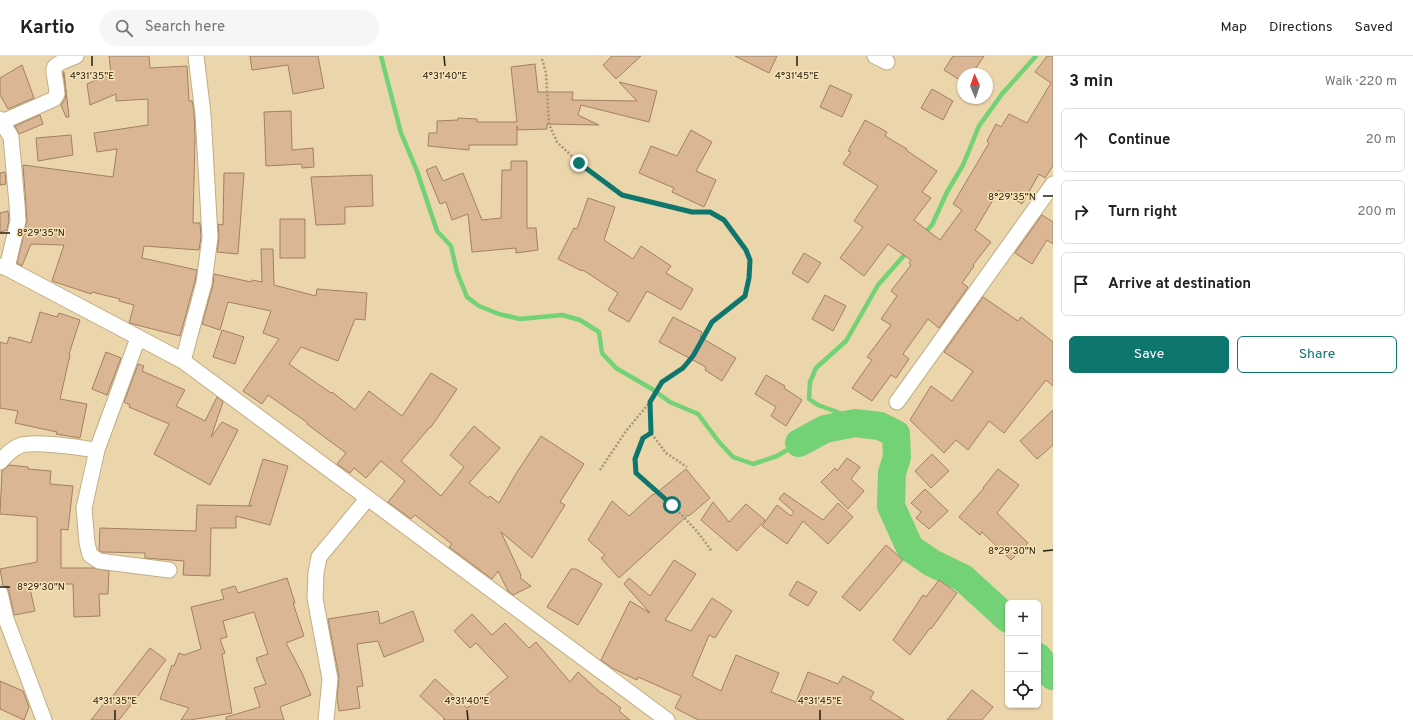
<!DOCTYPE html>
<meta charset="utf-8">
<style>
body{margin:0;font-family:Overpass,sans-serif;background:#f6f6f6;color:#222}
.controls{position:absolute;right:12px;bottom:12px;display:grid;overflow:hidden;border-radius:6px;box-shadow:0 1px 3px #0004}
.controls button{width:36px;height:36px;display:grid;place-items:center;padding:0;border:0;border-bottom:1px solid #e0e0e0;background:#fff;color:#222;font:20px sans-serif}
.compass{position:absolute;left:957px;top:12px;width:36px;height:36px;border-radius:50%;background:#fff;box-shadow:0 1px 3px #0004;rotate:358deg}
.stop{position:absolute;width:12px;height:12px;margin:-9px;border:3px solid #0f766e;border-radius:50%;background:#fff}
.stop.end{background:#0f766e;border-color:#fff;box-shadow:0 1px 4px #0008}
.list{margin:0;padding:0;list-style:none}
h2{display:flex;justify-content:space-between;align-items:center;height:52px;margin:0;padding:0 16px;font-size:17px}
h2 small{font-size:13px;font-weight:400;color:#767676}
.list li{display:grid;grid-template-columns:26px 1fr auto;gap:12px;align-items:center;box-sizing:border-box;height:64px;margin:0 8px 8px;padding:0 8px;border:1px solid #e0e0e0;border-radius:6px}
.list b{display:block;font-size:15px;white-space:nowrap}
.list em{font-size:13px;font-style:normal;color:#767676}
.actions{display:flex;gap:8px;padding:12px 16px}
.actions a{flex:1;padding:9px 0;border:1px solid #0f766e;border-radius:6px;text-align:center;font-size:14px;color:#0f766e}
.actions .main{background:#0f766e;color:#fff}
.icon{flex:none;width:22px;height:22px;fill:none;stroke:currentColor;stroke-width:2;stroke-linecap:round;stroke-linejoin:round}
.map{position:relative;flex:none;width:1053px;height:664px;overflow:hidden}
header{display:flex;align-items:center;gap:24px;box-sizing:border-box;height:56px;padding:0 20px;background:#fff;border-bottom:1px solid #e0e0e0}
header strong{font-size:19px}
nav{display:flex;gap:22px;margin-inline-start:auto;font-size:14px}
.search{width:280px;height:36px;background:#f6f6f6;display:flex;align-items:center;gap:10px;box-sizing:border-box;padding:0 14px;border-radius:22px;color:#767676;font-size:15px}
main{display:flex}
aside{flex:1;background:#fff}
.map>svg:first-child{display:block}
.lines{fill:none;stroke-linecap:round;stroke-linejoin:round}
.stream{stroke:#73d275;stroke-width:4.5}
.river{stroke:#73d275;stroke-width:28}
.building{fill:#dab695;stroke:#a28061}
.minor-casing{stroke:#c2ad84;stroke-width:17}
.path{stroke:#a79675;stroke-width:2.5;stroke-dasharray:2 2;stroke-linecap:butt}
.minor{stroke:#fff;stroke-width:15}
.route{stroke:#0f766e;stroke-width:5}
.ticks{fill:none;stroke:#261e0e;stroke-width:1.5}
.ticks-label{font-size:10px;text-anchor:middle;fill:#261e0e;stroke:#f8e2b7;stroke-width:3;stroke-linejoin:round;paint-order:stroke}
</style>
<header>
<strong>Kartio</strong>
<div class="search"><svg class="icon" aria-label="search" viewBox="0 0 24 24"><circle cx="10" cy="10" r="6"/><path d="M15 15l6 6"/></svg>Search here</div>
<nav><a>Map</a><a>Directions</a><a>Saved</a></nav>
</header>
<main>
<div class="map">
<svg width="1053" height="664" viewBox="0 0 1053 664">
<rect width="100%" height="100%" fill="#ebd5ab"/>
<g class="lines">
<!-- stream -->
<path class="stream" d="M381 0 401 77 417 115 437 175 451 190 457 216 467 241 479 250 499 258 520 263 562 259 580 264 599 276 602 297 616 312 652 333 670 346 698 358 719 386 733 401 753 408 777 400 799 387
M924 178 932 169 947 136 963 109 979 70 1002 38 1036 0
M870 368 818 349 809 343 810 326 816 312 846 285 878 229 908 195"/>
<!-- river -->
<path class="river" d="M799 387 825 373 855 367 880 370 896 378 897 401 892 417 891 450 910 492 932 507 963 522 1008 563
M1038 601 1053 620"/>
</g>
<!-- building -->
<path class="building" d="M109 0H149L150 12 187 10 189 45H192L194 55 195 81 193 167H200L201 181 199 194 144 190 142 202 197 214 195 225 180 280 129 267 134 249 119 245 120 243 92 236 91 238 52 225 64 189 31 188 22 210 17 207 27 165 23 109 113 121 117 93 97 96 94 77 148 69V43L116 45V38L90 49 87 28 111 17Z
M250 0H318L324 32 293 38 288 9 252 14Z
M612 0H641L616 23 603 9Z
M735 0H777L769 17Z
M953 0H984L972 18H963V26L944 14Z
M1047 0H1053V110L1045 122 1039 118 1022 148 999 134 975 174 991 186 973 209 974 210 962 227 968 231 939 272 928 263 903 298 909 303 896 322 891 319 872 345 852 332 872 304 867 301 891 269 881 263 897 240 891 235 911 209 909 207 911 204 888 188 864 220 840 202 863 171 854 165 878 130 843 108 851 96 848 95 865 64 887 76 885 80 907 93 906 94 937 115 922 136 931 142 914 164 940 184 962 154 953 148 989 87 987 85 996 68 1001 71 1009 58 1027 67 1051 27 1035 16Z
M535 8 538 36H573L572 44 637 45 619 26 657 35 649 66 581 49 578 59 599 69 547 68V73L518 74 517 70V89H469V94L428 90 429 77H437V65L458 64V62L477 63V66H517L511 11Z
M22 9 34 42 8 53 0 39V22Z
M63 16H64L69 61H66L61 49 65 43 66 38Z
M830 29 852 39 842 61 820 51Z
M932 33 953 45 943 64 921 52Z
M291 55 292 94 313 92 314 111 302 112V108L266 110 264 56Z
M40 59 43 68 19 78 15 70Z
M691 74 712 86 696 115 716 124 704 151 672 136 674 132 639 117 651 90 677 100Z
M71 79 73 99 38 105 36 82Z
M511 105H527V172H536L538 194 516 197V192L472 196 468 158 452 164 446 146 440 148 426 114 436 110 443 125 463 117 482 164 501 162 502 114H511Z
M5 116 6 128 0 129V117Z
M224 117H244L238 198 217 196 219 182 218 168 223 169Z
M372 119 373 150 345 151V168L316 169 311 121Z
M588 142 615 151 604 184 633 203 641 190 671 210 666 217 693 233 681 254 647 235 629 266 608 254 618 237 583 214 582 215 558 203 574 172 577 173Z
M8 155 9 164 7 174 0 176V157Z
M1042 159 1053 166V188L1047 184 1032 208 1015 197Z
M280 163H305V202H280Z
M261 193H273L274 229 316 240 317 233 367 237 365 264 355 263 338 305 301 291 289 308 331 337 332 336 355 354 369 335 402 360 431 317 457 333 431 371H430L401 405 441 440 464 411 450 399 474 370 500 392 469 427 488 442 490 440 499 447 517 416 541 380 584 408 560 446 565 449 532 502 501 476 521 519 520 522 531 530 513 539 508 535 498 515 492 523 449 491 452 488 415 459 411 463 388 446 405 425 381 405 366 422 354 412 350 417 337 408 346 397 307 368 308 367 268 339 262 348 243 335 279 283 263 277 271 255 228 246 220 274 202 268 213 229 214 218 251 226 252 224 262 226Z
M804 197 821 207 808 227 792 217Z
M825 239 846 250 833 275 812 263Z
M983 241 1018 265 1021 261 1053 286V330L1046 324 1004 377 989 365 968 394 956 384 944 397 910 364 931 330 952 345 973 315 944 296Z
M40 256 57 261 59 257 80 264 69 298 70 299 60 343 87 348 80 382 56 378 57 376 15 367 18 355 0 352V286L7 288 9 281 31 287Z
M673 261 702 276 700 281 736 302 722 325 705 314 706 311 659 286Z
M222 274 244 281 235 308 213 301Z
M106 296 121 302 107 339 92 333Z
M138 308 144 310 142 315 185 334 176 350 205 365 217 341 223 346 211 381 222 366 238 374 210 429 154 398 169 368 129 351 130 349 124 346Z
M766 319 785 330 784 332 802 344 786 370 771 360 776 351 755 338Z
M1053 354V389L1037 403 1020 385Z
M932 398 949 415 931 432 915 415Z
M847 402 860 411 851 423 864 435 848 453 821 426 835 412 837 415Z
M263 403 288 410 270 469 236 460V472H211L210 520 183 519 184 505 145 502V497L102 496 99 494 100 472 196 475 197 449 252 450 249 449Z
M9 409 28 411V413L51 415 50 428 73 430 68 474 61 473V512H94L109 515 108 538H99L100 560 74 561 73 528H29L35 555 14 559 9 535 7 531 3 529 0 513 37 506V461L0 458 2 415Z
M686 413 710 442 689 460 688 459 619 522 601 502 605 499 588 484 612 445 629 460 653 438 654 439Z
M998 413 1019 429 997 457 1028 487 1011 504 982 476 980 479 959 461 984 432H983Z
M925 433 948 455 929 473 916 462 921 456 911 447Z
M784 437 823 464 838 447 853 461 828 488 803 465 787 488 762 470 777 449 791 460 794 456 779 443Z
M713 446 729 466 746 448 765 464 737 495 701 464Z
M886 489 903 504 860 555 842 541Z
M674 504 696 518 665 564 691 575 712 542 732 555 715 582 709 579 692 620 721 635 736 599 779 617 771 636 796 646 808 616 838 628 843 620 874 636 870 643 904 664H698L675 652 681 640 638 621 637 624 612 612 601 604 630 545 650 557 624 528 629 522 650 540Z
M571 513H576L602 528 578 569 547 551Z
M287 522 295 547H293L304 580 286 587 302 617 311 639 280 651 284 664H226V661L260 651 254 632 266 628 256 602 268 598 254 556 223 565 227 581 220 583 225 597 222 598 232 657 190 664H181L189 652 160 643 172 609 174 610 179 597 184 599 201 593 191 551 224 543 221 534 235 530 238 537Z
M939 524 957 537 931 573 930 572 910 599 893 584 923 539 926 541Z
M797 525 817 536 808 550 789 539Z
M378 555 380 568 413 555 424 585 384 601 378 585 357 588 363 630 357 631 360 652 339 655 337 642 339 621 328 563Z
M472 558 492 579 505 567 529 592 536 586 570 626 578 616 602 638V637L621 652 619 655 630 664H443L445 663 420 640 435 623 467 652 482 643 508 621 476 587 470 592 454 575Z
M150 592 166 604 119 664H91L106 645 108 646Z
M0 625 23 635 29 651 24 664 0 653Z
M972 634 993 651 982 664H947Z"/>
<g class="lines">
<!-- minor casing -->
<g class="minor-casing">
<path id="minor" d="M875 0 887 6
M0 63 11 81 17 148 18 165 7 212
M2 66 54 43 57 38C55 9 45 12 76 0
M0 210 7 212 183 305 667 664
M183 305 204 227 210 181 203 58 196 0
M897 346 1053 128
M97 394 84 452 87 487 90 499 99 505 169 514
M0 406C5 400 12 393 19 390 33 384 80 392 97 394L138 282
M0 537 6 563 44 664
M326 664 330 623 315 542 316 517 319 501 368 442"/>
</g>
<!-- path -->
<path class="path" d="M542 3 546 17 549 68 557 86 579 107 622 139 692 156H710L724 163 746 194 750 204 749 222 745 240 712 266 693 300 683 312 662 326 650 346 626 375 600 414
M650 346 651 377 666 397 687 411
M651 377 643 382 635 403 636 417C663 441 692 465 712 496"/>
<!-- minor -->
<use href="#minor" class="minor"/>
</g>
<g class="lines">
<!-- route -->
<path class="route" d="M579 107 622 139 692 156H710L724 164 746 194 750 204 749 222 745 240 712 266 693 300 683 312 662 326 650 346 651 377 643 382 635 403 636 417 672 449"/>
</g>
<!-- ticks -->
<path class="ticks" d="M92 0V10M444 0 445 10M797 0V10M1043 140H1053M0 177H10M1043 495 1053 494M0 531H10M115 654V664M467 654 468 664M820 654V664"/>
<g class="ticks-label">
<text x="92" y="23">4°31'35"E</text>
<text x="445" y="23">4°31'40"E</text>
<text x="797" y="23">4°31'45"E</text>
<text x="1012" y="144">8°29'35"N</text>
<text x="41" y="180">8°29'35"N</text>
<text x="1012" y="498">8°29'30"N</text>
<text x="41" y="534">8°29'30"N</text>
<text x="115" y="648">4°31'35"E</text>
<text x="467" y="648">4°31'40"E</text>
<text x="820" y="648">4°31'45"E</text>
</g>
</svg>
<div class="controls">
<button>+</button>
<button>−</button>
<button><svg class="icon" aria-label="locate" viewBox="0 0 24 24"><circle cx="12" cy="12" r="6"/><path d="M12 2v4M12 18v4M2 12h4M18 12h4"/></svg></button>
</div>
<svg class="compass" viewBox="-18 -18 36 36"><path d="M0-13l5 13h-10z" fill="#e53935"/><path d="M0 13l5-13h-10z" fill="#767676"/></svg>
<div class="stop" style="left:672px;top:449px"></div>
<div class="stop end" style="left:579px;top:107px"></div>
</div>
<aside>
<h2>3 min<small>Walk · 220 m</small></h2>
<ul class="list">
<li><svg class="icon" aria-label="ahead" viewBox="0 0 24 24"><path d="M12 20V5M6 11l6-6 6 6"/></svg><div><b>Continue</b></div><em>20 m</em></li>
<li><svg class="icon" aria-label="right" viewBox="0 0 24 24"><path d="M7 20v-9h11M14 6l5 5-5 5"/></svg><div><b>Turn right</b></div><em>200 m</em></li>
<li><svg class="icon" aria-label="arrive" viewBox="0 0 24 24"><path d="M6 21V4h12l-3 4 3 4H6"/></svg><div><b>Arrive at destination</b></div></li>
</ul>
<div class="actions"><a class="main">Save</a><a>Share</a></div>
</aside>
</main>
